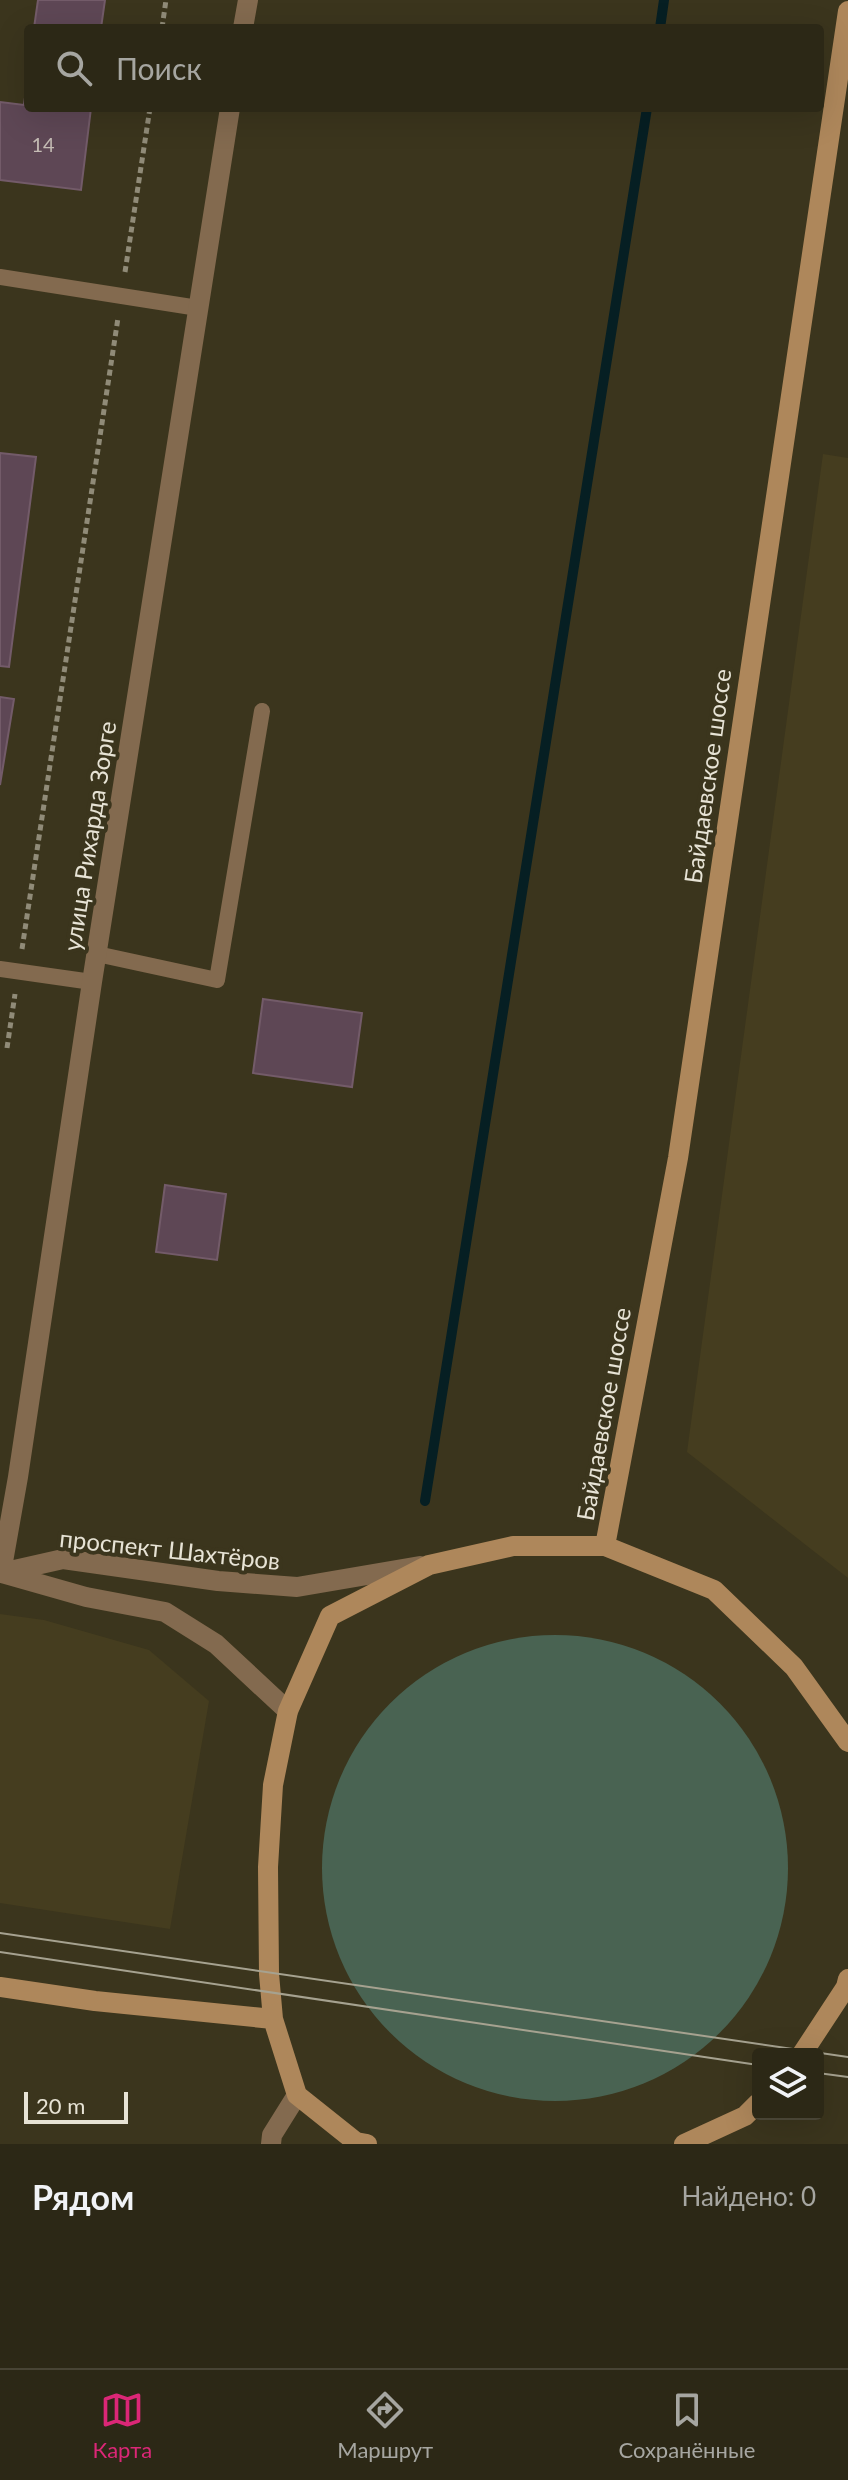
<!DOCTYPE html>
<html lang="ru">
<meta charset="utf-8">
<style>
body{margin:0;font-family:Lato,sans-serif;background:#383423;color:#f1f3f6}
.controls{position:absolute;right:24px;bottom:24px;display:grid;overflow:hidden;border-radius:8px;box-shadow:0 8px 32px #0002}
.controls button{width:72px;height:72px;display:grid;place-items:center;padding:0;border:0;border-bottom:2px solid #484435;background:#2c2816;color:#f1f3f6;font:40px sans-serif}
.scale{position:absolute;left:24px;bottom:20px;width:104px;box-sizing:border-box;padding-left:8px;border:4px solid #e7e3d5;border-top:0;font-size:22px;line-height:28px;white-space:nowrap;color:#e7e3d5;-webkit-text-stroke:6px #3b351d;paint-order:stroke}
.list{margin:0;padding:0;list-style:none}
h2{display:flex;justify-content:space-between;align-items:center;height:104px;margin:0;padding:0 32px;font-size:34px}
h2 small{font-size:26px;font-weight:400;color:#a6a6a1}
.icon{flex:none;width:44px;height:44px;fill:none;stroke:currentColor;stroke-width:2;stroke-linecap:round;stroke-linejoin:round}
.map{position:relative;flex:none;width:848px;height:2144px;overflow:hidden}
.search{position:absolute;background:#2c2816;box-shadow:0 8px 32px #0002;left:24px;right:24px;top:24px;height:88px;display:flex;align-items:center;gap:20px;box-sizing:border-box;padding:0 28px;border-radius:8px;color:#a6a6a1;font-size:30px}
.sheet{height:224px;background:#2c2816}
nav{display:flex;justify-content:space-around;align-items:center;box-sizing:border-box;height:112px;border-top:2px solid #484435;background:#2c2816;font-size:22px;color:#a6a6a1}
nav a{display:grid;justify-items:center;gap:4px}
nav .on{color:#db2777}
.map>svg:first-child{display:block}
.built{fill:#453d1f}
.green{fill:#496352}
.lines{fill:none;stroke-linecap:round;stroke-linejoin:round}
.stream{stroke:#061f23;stroke-width:10}
.building{fill:#5e4755;stroke:#735b69;stroke-width:2}
.path{stroke:#908b78;stroke-width:5;stroke-dasharray:6 4;stroke-linecap:butt}
.service{stroke:#836a4f;stroke-width:16}
.minor{stroke:#836a4f;stroke-width:20}
.secondary{stroke:#ae875b;stroke-width:20}
.tram{stroke:#a6a290;stroke-width:2}
.labels{text-anchor:middle;dominant-baseline:central;stroke-width:8;stroke-linejoin:round;paint-order:stroke}
.number-label{font-size:20px;fill:#c5bcb5}
.street-label{font-size:24px;fill:#e7e3d5;stroke:#3b351d}
</style>
<div class="map">
<svg width="848" height="2144" viewBox="0 0 848 2144">
<rect width="100%" height="100%" fill="#3b351d"/>
<!-- built -->
<path class="built" d="M823 454 848 458V1578L687 1452Z
M0 1614 44 1620 149 1650 209 1701 170 1929 0 1903Z"/>
<!-- green -->
<path class="green" d="M322 1868a233 233 0 1 1 466 0a233 233 0 1 1-466 0Z"/>
<g class="lines">
<!-- stream -->
<path class="stream" d="M660 28 664 0
M425 1501 647 108"/>
</g>
<!-- building -->
<path class="building" d="M38 0H105L101 28H34Z
M28 75V108H91L81 190 0 180V102L24 105Z
M0 453 36 457 9 667 0 666Z
M0 697 14 699 0 785Z
M263 999 362 1013 352 1087 253 1073Z
M165 1185 226 1194 217 1260 156 1252Z"/>
<g class="lines">
<!-- path -->
<path class="path" d="M162 28 166 0
M125 272 150 108
M22 949 118 318
M7 1048 15 994"/>
<!-- service -->
<path class="service" d="M0 277 198 308
M97 954 217 980 262 711
M0 969 92 982"/>
<!-- minor -->
<path class="minor" d="M243 28 248 0
M1 1573 18 1477 92 982 230 108
M1 1573 63 1559 218 1581 297 1587 420 1566
M5 1574 86 1597 165 1612 216 1644 288 1711
M271 2144 272 2135 297 2095"/>
<!-- secondary -->
<path class="secondary" d="M605 1546 678 1158 848 11
M0 1987 95 2001 273 2019
M802 2054 846 1987 848 1979
M367 2144 356 2142 297 2095 273 2019 269 1974 268 1867 273 1785 288 1711 330 1616 429 1565 513 1546H605L714 1590 794 1667 848 1742
M684 2144 745 2116 758 2103"/>
<!-- tram -->
<path class="tram" d="M0 1933 848 2057
M0 1952 758 2065
M818 2073 848 2077"/>
</g>
<g class="labels">
<!-- number labels -->
<g class="number-label">
<text x="43" y="144">14</text>
</g>
<!-- street labels -->
<g class="street-label">
<text transform="translate(707 776) rotate(-82)">Байдаевское шоссе</text>
<text transform="translate(89 836) rotate(-81)">улица Рихарда Зорге</text>
<text transform="translate(603 1414) rotate(-80)">Байдаевское шоссе</text>
<text transform="translate(170 1549) rotate(6)">проспект Шахтёров</text>
</g>
</g>
</svg>
<div class="controls">
<button><svg class="icon" aria-label="layers" viewBox="0 0 24 24"><path d="M12 4l9 5-9 5-9-5zM3 14l9 5 9-5"/></svg></button>
</div>
<div class="scale">20 m</div>
<div class="search"><svg class="icon" aria-label="search" viewBox="0 0 24 24"><circle cx="10" cy="10" r="6"/><path d="M15 15l6 6"/></svg>Поиск</div>
</div>
<section class="sheet">
<h2>Рядом<small>Найдено: 0</small></h2>
<ul class="list">
</ul>
</section>
<nav>
<a class="on"><svg class="icon" aria-label="map" viewBox="0 0 24 24"><path d="M3 6l6-2 6 2 6-2v14l-6 2-6-2-6 2zM9 4v14M15 6v14"/></svg>Карта</a>
<a><svg class="icon" aria-label="directions" viewBox="0 0 24 24"><path d="M12 3l9 9-9 9-9-9zM9 14v-3h6M13 9l2 2-2 2"/></svg>Маршрут</a>
<a><svg class="icon" aria-label="saved" viewBox="0 0 24 24"><path d="M7 4h10v16l-5-4-5 4z"/></svg>Сохранённые</a>
</nav>
